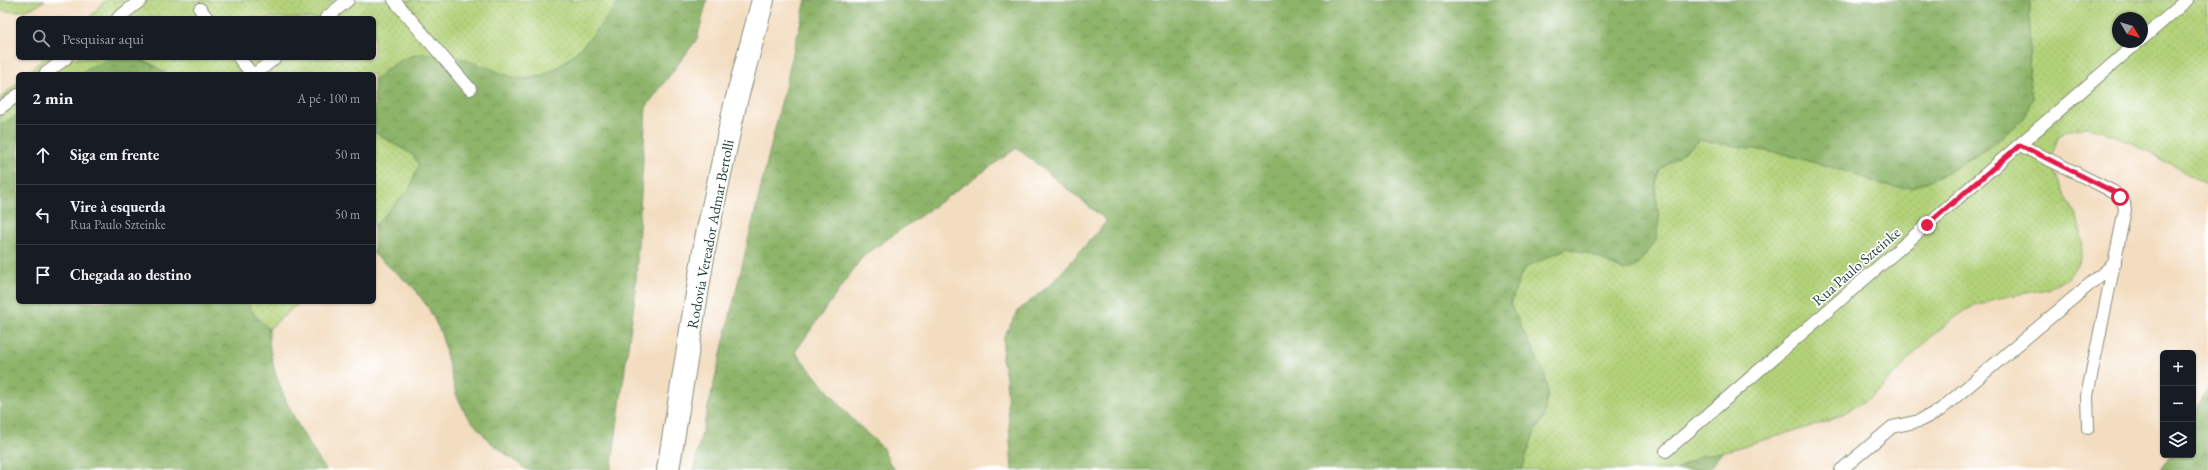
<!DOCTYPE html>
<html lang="pt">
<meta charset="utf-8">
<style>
body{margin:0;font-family:"EB Garamond",serif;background:#242831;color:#f1f3f6}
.controls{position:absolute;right:12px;bottom:12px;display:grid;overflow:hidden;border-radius:6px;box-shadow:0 1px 3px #0004}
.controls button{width:36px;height:36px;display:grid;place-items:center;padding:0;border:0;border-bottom:1px solid #363941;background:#171b24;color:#f1f3f6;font:20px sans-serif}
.compass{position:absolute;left:2112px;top:12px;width:36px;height:36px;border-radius:50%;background:#171b24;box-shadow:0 1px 3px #0004;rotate:128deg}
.stop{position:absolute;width:12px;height:12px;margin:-9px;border:3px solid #e11d48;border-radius:50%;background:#fff}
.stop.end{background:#e11d48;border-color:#fff;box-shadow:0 1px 4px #0008}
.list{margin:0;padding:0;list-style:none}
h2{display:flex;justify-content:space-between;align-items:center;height:52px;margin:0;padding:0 16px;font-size:17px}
h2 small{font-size:13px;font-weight:400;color:#9ea1a6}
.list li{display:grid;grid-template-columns:26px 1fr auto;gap:12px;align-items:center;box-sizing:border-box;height:60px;padding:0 16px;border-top:1px solid #363941}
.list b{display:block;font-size:15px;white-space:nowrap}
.list p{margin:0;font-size:13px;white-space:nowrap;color:#9ea1a6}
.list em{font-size:13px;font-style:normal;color:#9ea1a6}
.icon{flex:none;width:22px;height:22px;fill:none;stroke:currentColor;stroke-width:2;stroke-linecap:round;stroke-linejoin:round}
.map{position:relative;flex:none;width:2208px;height:470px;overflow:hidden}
.search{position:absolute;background:#171b24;box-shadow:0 1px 3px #0004;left:16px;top:16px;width:360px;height:44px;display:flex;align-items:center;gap:10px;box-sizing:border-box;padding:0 14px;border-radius:6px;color:#9ea1a6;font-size:15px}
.panel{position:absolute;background:#171b24;box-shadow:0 1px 3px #0004;left:16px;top:72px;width:360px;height:232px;border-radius:6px}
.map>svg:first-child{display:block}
.grass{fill:url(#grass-dots);stroke:#688856;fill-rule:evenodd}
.forest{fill:url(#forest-crowns);stroke:#56784e}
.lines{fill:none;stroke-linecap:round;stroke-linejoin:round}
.street-casing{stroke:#898d7a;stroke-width:14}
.highway-casing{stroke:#898d7a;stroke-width:24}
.street{stroke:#fff;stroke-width:12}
.highway{stroke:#fff;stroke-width:22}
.route{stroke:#e11d48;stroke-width:5}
.labels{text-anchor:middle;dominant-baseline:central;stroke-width:3.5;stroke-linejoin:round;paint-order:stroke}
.street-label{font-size:15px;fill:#1f3d34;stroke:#fff}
</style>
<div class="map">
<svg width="2208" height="470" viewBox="0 0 2208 470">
<defs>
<pattern id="grass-dots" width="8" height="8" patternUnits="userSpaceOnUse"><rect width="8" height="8" fill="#b2d279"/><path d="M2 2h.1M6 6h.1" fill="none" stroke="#99b569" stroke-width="1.8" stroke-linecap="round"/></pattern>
<pattern id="forest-crowns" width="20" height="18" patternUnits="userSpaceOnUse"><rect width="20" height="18" fill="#8db469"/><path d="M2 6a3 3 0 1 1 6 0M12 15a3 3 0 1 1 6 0" fill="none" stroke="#739457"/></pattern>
</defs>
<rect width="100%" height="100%" fill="#fff"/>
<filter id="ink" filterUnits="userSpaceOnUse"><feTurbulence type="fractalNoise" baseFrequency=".025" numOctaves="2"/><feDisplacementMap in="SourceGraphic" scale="8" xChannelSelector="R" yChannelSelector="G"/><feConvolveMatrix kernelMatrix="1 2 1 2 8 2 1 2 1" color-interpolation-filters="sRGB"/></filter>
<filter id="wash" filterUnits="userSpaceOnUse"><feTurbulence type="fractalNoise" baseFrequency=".012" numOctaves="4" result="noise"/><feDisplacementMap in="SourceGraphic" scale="16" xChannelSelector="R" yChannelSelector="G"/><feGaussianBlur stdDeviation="0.9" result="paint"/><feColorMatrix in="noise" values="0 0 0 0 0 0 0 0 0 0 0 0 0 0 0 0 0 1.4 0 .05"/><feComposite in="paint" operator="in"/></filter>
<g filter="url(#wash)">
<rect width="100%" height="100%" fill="#f3ddc0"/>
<!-- grass -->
<path class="grass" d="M0 0H45C35 10 14 14 0 10Z
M105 0H621C594 33 559 88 509 77L387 68 374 82V74H166L154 65 136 58H374V18H89Z
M2030 0H2208V186L2137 145 2101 130 2085 127 2066 131 2058 138 2051 157 2057 179 2077 217 2083 242 2079 264 2067 279 2047 289 1994 299 1965 310 1930 337 1877 393 1850 410 1826 422 1722 452 1700 456 1676 470H1522L1533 436 1543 418 1534 350 1519 327 1510 304 1523 269 1567 248 1593 255 1624 271 1659 219 1655 188 1660 170 1700 140 1784 154 1855 174 1884 186 1940 176 1987 149 2023 119 2033 97 2029 75ZM2118 18H2142V42H2118Z
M44 58H115L95 65 80 74H27Z
M18 82V114L0 126V98Z
M374 129 376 133 413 155 419 165 409 190 374 226Z
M246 302H300L269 329 254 314Z"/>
<!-- forest -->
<path class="forest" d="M621 0H707L697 39 646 107 635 296 611 470H527L490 442 467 416 456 394 441 333 429 309 414 288 374 254V226L409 190 419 165 413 155 376 133 374 129V82C411 41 446 51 493 70 508 76 526 83 542 76 576 60 598 28 621 0Z
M806 0H2030L2029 75 2033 97 2023 120 1987 149 1940 176 1912 188 1884 186 1855 174 1784 154 1700 140 1660 170 1655 188 1659 219 1656 241 1636 267 1625 271 1593 255 1567 248 1523 269 1510 304 1545 375 1548 394 1543 418 1533 436 1522 470H1012L1006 378 1002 358 1004 336 1019 310 1051 284 1107 221 1017 148 863 256 795 352 851 418 883 448 889 462 895 470H693Z
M115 58C136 58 149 61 166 74H80L95 65Z
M18 114V302H246L254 314 269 329C267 376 300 432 326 470H0V126Z
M2208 387V470H2161L2171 455H2193V418Z
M1722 452 1708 470H1676L1700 456Z"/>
</g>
<g filter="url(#ink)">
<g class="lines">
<!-- street casing -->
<g class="street-casing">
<path id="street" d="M394 0 470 89
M200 9 207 18
M118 18 141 0
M326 18 348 0
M2142 39 2187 0
M239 58 252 74
M45 74 66 58
M255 74 275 58
M0 108 18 95
M2020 145 2114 192 2124 203 2125 210 2087 396 2088 428
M1666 451 2138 42
M1841 470 1892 427 1919 421 1940 410 2115 263"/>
</g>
<!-- highway casing -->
<g class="highway-casing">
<path id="highway" d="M668 470 706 239 735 105 763 0"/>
</g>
<!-- street -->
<use href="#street" class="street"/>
<!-- highway -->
<use href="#highway" class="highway"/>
</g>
</g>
<g class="lines" filter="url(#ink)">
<!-- route -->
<path class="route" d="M1927 225 2020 145 2114 192 2120 197"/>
</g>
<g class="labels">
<!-- street labels -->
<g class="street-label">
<text transform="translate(710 234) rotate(-79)">Rodovia Vereador Admar Bertolli</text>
<text transform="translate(1856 266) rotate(-41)">Rua Paulo Szteinke</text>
</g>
</g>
</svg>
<div class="controls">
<button>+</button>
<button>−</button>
<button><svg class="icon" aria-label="layers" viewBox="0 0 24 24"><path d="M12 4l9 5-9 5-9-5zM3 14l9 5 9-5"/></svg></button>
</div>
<svg class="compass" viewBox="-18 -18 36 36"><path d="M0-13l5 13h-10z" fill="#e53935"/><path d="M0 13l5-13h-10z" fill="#9ea1a6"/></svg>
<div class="stop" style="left:2120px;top:197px"></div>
<div class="stop end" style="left:1927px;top:225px"></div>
<div class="search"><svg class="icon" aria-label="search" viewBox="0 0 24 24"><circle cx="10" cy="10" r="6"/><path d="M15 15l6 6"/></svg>Pesquisar aqui</div>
<section class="panel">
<h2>2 min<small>A pé · 100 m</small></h2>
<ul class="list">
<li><svg class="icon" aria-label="ahead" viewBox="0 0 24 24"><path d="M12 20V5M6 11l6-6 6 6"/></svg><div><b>Siga em frente</b></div><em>50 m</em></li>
<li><svg class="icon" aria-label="left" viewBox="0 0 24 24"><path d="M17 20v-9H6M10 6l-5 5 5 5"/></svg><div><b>Vire à esquerda</b><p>Rua Paulo Szteinke</p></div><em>50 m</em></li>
<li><svg class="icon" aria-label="arrive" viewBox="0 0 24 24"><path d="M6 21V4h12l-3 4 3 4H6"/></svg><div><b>Chegada ao destino</b></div></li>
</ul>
</section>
</div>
